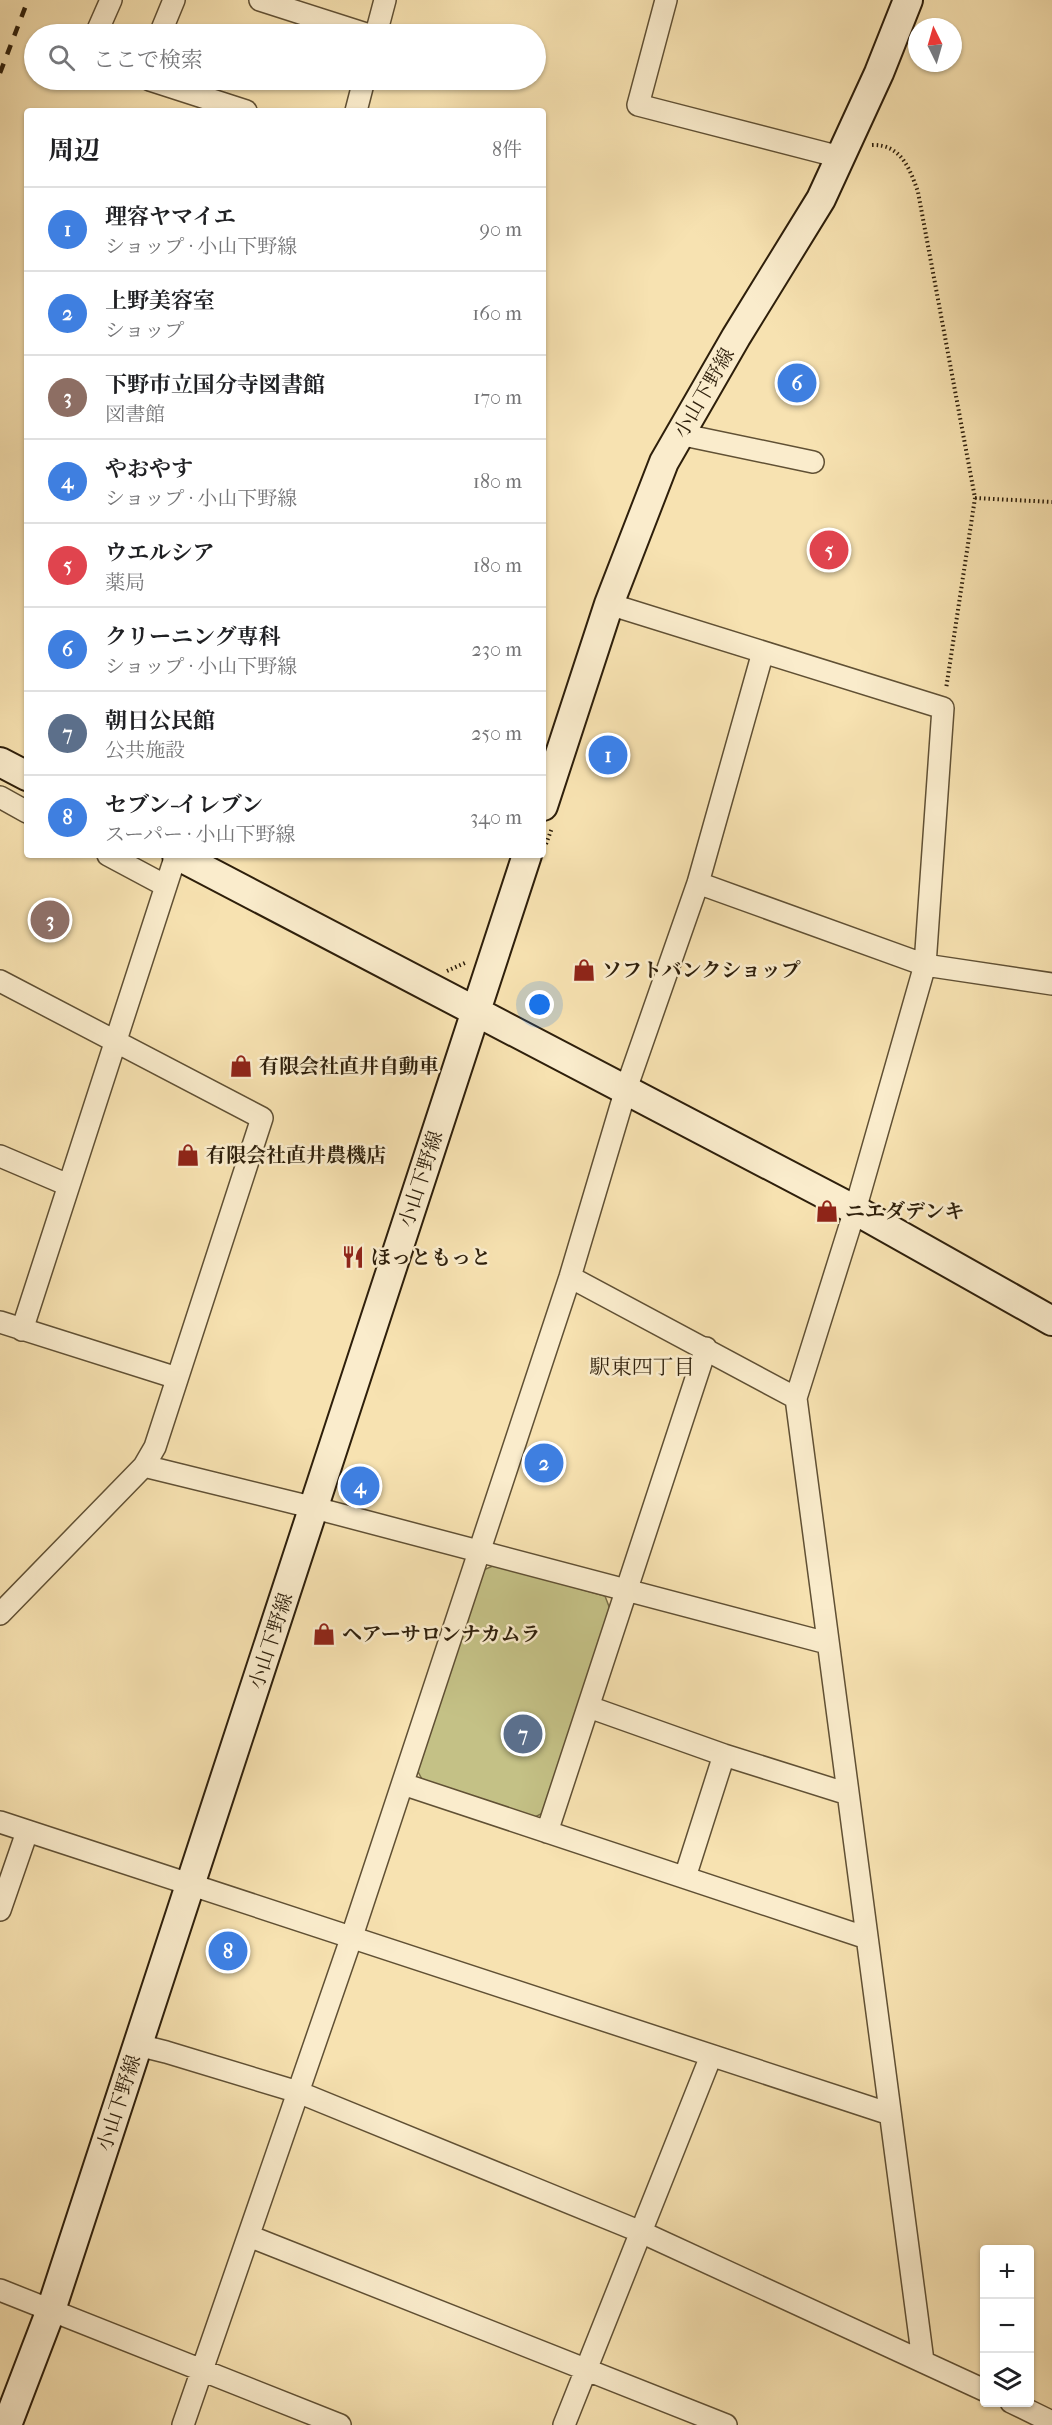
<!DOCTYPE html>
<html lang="ja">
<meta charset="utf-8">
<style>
body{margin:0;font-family:"IM FELL French Canon","Noto Serif JP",serif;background:#f2f2f2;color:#202124}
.controls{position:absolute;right:18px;bottom:18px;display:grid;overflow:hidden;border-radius:6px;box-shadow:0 2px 4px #0004}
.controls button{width:54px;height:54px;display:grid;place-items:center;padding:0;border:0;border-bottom:2px solid #e0e0e0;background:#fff;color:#202124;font:30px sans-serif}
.compass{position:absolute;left:908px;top:18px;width:54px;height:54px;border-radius:50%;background:#fff;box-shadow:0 2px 4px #0004;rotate:355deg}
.you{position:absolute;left:540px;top:1005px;width:21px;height:21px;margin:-15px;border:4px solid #fff;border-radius:50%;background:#1a73e8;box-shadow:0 0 0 9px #1a73e833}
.badge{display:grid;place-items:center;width:39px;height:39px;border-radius:50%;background:#d93025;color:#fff;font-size:20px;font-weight:700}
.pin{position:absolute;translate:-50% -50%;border:3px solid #fff;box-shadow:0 2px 6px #0006}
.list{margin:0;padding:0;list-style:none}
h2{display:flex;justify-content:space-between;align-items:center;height:78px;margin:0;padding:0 24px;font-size:26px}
h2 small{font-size:20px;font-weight:400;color:#757577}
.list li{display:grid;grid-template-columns:39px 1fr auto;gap:18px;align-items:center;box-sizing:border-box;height:84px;padding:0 24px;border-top:2px solid #e0e0e0}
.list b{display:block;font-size:22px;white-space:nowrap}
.list p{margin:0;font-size:20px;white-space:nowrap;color:#757577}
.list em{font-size:20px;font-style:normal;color:#757577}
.icon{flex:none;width:33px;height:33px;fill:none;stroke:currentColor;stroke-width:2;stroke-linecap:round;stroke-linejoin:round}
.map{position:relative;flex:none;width:1052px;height:2425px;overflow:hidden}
.search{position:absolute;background:#fff;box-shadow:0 2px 4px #0004;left:24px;top:24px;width:522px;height:66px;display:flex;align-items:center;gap:15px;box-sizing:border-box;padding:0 21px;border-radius:33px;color:#757577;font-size:22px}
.panel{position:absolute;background:#fff;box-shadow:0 2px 4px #0004;left:24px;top:108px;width:522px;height:750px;border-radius:6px}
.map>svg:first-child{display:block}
.green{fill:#c4c186;stroke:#797048;stroke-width:1.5}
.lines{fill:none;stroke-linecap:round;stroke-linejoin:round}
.street-casing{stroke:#605034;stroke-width:24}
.secondary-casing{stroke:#2e1f0b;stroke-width:32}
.path{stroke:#2e1f0b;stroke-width:4;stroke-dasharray:1.5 3;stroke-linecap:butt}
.street{stroke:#faeccc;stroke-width:21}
.secondary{stroke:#faeccc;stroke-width:28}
.rail{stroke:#2e1f0b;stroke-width:4.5;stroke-dasharray:10 10;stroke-linecap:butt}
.labels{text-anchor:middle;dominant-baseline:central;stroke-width:5;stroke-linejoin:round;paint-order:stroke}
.street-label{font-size:20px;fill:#2e1f0b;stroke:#faeccc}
.poi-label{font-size:20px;font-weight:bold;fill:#2e1f0b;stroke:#faeccc;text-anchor:start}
.neighbourhood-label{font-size:21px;fill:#2e1f0b;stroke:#faeccc}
</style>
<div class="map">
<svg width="1052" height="2425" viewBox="0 0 1052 2425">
<rect width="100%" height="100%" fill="#f7e2b1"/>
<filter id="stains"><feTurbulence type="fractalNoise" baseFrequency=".00333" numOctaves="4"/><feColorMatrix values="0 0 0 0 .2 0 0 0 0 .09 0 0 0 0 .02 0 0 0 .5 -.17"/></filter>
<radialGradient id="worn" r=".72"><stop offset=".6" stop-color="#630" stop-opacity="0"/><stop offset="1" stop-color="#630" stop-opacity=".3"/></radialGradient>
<!-- green -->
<path class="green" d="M495 1565 605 1596 610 1609 545 1812 533 1818 424 1783 416 1768 481 1571Z"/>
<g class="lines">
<!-- street casing -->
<g class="street-casing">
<path id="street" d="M260 0 366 34
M666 0 638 105 840 157
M96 34 111 0
M160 34 174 0
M376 34 385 0
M150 80 246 111
M356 111 364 80
M679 434 813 462
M609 604 943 708 925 965 855 1210 796 1398 923 2361
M0 797 27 812
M108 855 166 886
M698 883 925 965 1052 984
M0 981 262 1118 155 1447 144 1466 0 1614
M0 1156 68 1185
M570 1277 796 1398
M0 1322 177 1378
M22 1330 176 855
M144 1466 315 1508 827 1643
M589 1707 724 1755 848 1794
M403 1784 867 1938
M0 1822 890 2114
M547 1832 706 1348
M685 1877 724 1755
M0 1910 27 1832
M138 2045 166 2052 298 2092 641 2232 984 2390
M249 2236 726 2425
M0 2290 340 2425
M1011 2402 1052 2422
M183 2425 351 1939 570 1277 626 1089 698 883 763 652
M564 2425 711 2056"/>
</g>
<!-- secondary casing -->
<g class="secondary-casing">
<path id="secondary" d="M0 762 27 776
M543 806 609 604 664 462 736 337 821 199 879 73 908 0
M177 855 855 1210 1052 1321
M7 2425 51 2310 527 855"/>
</g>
<!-- path -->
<path class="path" d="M872 145C901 144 910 169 918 192L975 498 946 689
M975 498 1052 502
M546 844 552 828
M447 971 467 962"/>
<!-- street -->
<use href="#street" class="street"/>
<!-- secondary -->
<use href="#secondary" class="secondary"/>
<!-- rail -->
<path class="rail" d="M0 73 28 0"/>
</g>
<!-- icons -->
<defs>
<g id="shop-bare" transform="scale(1.8)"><path d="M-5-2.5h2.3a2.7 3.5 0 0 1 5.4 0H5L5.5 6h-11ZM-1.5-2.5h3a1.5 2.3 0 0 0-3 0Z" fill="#8f2418" stroke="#faeccc" stroke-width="2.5" paint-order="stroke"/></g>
<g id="restaurant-bare" transform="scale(1.8)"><path d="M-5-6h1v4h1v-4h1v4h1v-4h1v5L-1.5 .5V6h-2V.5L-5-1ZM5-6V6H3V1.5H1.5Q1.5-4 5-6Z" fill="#8f2418" stroke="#faeccc" stroke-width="2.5" paint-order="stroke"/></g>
</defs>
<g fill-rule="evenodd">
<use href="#shop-bare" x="584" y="970"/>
<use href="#shop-bare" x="241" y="1066"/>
<use href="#shop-bare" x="188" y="1155"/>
<use href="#shop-bare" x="827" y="1211"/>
<use href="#restaurant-bare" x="353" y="1257"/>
<use href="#shop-bare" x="324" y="1634"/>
</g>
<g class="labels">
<!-- street labels -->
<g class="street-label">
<text transform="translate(704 393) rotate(-60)">小山下野線</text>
<text transform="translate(421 1179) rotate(-72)">小山下野線</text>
<text transform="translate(271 1641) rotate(-72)">小山下野線</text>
<text transform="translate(119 2103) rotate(-72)">小山下野線</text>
</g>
<!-- poi labels -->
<g class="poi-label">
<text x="602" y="970">ソフトバンクショップ</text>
<text x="259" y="1066">有限会社直井自動車</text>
<text x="206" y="1155">有限会社直井農機店</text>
<text x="845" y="1211">ニエダデンキ</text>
<text x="371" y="1257">ほっともっと</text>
<text x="342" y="1634">ヘアーサロンナカムラ</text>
</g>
<!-- neighbourhood labels -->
<g class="neighbourhood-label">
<text x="642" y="1367">駅東四丁目</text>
</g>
</g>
<rect width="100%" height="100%" filter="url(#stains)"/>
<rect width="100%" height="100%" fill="url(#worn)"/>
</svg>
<div class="controls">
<button>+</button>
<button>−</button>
<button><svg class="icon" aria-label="layers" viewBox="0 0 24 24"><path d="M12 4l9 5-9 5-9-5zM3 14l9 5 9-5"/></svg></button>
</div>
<svg class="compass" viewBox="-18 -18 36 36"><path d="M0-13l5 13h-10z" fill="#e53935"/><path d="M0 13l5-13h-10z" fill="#757577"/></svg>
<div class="you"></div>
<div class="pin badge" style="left:608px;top:755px;background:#3f7fe0">1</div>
<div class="pin badge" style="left:544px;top:1463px;background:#3f7fe0">2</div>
<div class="pin badge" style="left:50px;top:920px;background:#8d6e63">3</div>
<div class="pin badge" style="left:360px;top:1486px;background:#3f7fe0">4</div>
<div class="pin badge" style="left:829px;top:550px;background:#e0444e">5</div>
<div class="pin badge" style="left:797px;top:383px;background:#3f7fe0">6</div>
<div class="pin badge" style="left:523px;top:1734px;background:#5c6f8a">7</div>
<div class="pin badge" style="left:228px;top:1951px;background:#3f7fe0">8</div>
<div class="search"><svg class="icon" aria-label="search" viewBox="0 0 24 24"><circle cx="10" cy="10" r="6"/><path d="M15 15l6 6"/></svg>ここで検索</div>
<section class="panel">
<h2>周辺<small>8件</small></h2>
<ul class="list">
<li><span class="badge" style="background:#3f7fe0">1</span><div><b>理容ヤマイエ</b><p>ショップ · 小山下野線</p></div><em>90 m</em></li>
<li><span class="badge" style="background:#3f7fe0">2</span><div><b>上野美容室</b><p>ショップ</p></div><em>160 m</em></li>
<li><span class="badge" style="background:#8d6e63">3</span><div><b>下野市立国分寺図書館</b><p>図書館</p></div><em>170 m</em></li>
<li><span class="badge" style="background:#3f7fe0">4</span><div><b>やおやす</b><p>ショップ · 小山下野線</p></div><em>180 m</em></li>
<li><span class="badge" style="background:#e0444e">5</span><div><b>ウエルシア</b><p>薬局</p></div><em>180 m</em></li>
<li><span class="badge" style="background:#3f7fe0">6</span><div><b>クリーニング専科</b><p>ショップ · 小山下野線</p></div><em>230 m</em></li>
<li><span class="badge" style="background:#5c6f8a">7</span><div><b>朝日公民館</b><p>公共施設</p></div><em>250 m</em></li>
<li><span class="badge" style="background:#3f7fe0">8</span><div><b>セブン-イレブン</b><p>スーパー · 小山下野線</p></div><em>340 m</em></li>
</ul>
</section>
</div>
